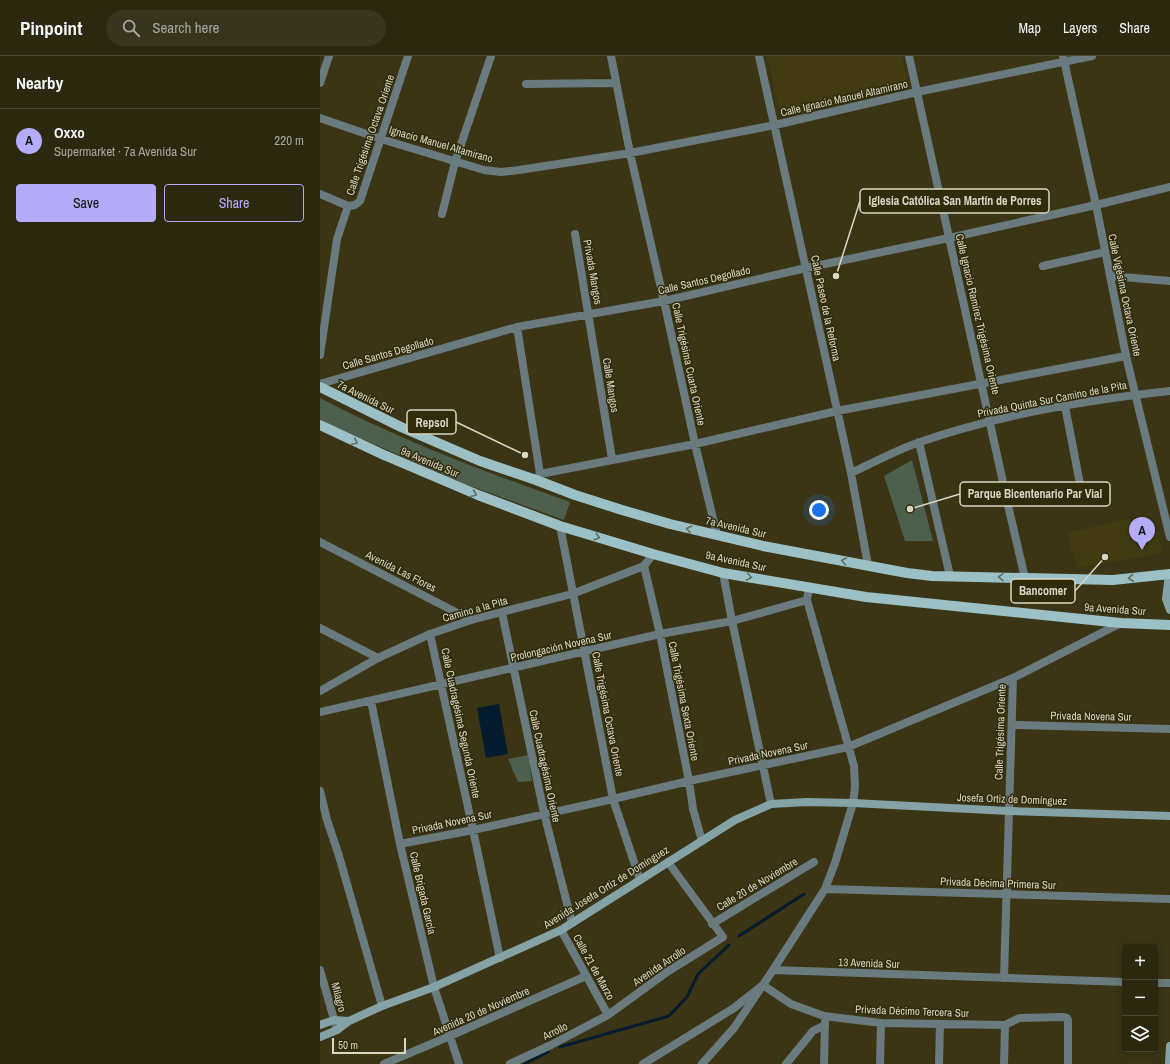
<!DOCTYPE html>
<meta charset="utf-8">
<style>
body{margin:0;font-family:"Archivo Narrow",sans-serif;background:#38341e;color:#f1f3f6}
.controls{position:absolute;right:12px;bottom:12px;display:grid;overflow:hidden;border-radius:4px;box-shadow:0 2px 10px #0003}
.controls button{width:36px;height:36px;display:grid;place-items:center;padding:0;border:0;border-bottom:1px solid #484430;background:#2c2810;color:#f1f3f6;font:20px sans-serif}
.scale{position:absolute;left:12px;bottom:10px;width:74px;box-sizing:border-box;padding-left:4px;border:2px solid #d9d6c4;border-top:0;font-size:11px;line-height:14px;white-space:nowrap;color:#d9d6c4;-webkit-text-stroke:3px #302b0a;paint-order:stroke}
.you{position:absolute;left:499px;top:454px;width:14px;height:14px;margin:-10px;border:3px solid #fff;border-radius:50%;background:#1a73e8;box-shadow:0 0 0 6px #1a73e833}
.badge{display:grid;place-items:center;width:26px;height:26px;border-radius:50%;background:#b5acf9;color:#111;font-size:13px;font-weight:700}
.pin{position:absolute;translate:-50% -33px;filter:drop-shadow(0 1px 2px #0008)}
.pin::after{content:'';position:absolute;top:21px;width:14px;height:12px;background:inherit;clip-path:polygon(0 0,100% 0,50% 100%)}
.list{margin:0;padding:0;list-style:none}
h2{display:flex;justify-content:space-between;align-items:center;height:52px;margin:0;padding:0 16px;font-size:17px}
h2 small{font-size:13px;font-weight:400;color:#a6a69f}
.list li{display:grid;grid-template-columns:26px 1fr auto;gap:12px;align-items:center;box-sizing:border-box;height:64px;padding:0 16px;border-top:1px solid #484430}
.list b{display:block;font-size:15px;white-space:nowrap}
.list p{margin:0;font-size:13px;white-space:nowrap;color:#a6a69f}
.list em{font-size:13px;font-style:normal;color:#a6a69f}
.actions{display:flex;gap:8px;padding:12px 16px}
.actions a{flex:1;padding:9px 0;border:1px solid #b5acf9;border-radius:4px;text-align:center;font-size:14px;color:#b5acf9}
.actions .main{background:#b5acf9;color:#111}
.icon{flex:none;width:22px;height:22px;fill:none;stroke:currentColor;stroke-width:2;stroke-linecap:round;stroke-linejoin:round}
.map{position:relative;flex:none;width:850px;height:1008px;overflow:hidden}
header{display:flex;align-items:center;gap:24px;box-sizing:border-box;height:56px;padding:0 20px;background:#2c2810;border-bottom:1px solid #484430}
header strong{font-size:19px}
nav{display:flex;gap:22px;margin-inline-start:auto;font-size:14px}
.search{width:280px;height:36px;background:#38341e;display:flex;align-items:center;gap:10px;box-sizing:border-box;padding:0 14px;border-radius:22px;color:#a6a69f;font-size:15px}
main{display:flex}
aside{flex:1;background:#2c2810}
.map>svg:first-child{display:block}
.built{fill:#433c13}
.green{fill:#4c604d}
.water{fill:#051c2f}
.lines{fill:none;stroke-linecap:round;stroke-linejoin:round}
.stream{stroke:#051c2f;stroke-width:3}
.minor{stroke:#697b7e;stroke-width:8}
.tertiary{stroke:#697b7e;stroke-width:8}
.secondary{stroke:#85a3a7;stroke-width:8}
.primary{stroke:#9bc1c7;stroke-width:10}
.oneway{stroke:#606e5f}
.labels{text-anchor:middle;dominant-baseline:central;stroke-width:3;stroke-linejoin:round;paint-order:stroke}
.street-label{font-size:11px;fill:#d9d6c4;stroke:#302b0a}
.leader{fill:none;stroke:#d9d6c4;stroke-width:1.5}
.callout-dot{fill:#d9d6c4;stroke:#302b0a;stroke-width:1.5}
.callout{fill:#302b0a;stroke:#d9d6c4;stroke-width:1.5}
.callout-label{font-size:12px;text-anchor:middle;font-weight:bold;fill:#d9d6c4}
</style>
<header>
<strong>Pinpoint</strong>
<div class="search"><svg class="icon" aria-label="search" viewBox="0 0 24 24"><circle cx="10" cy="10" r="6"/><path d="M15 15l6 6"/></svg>Search here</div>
<nav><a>Map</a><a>Layers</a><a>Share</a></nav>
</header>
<main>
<aside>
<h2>Nearby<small></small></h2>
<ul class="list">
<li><span class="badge">A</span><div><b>Oxxo</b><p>Supermarket · 7a Avenida Sur</p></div><em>220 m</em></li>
</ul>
<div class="actions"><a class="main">Save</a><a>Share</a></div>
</aside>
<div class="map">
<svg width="850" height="1008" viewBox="0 0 850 1008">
<rect width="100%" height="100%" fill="#3b3515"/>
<!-- built -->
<path class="built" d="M447 0H582L588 30 462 63Z
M810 462 812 476 819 475 820 482 837 475 842 497 757 512 747 477Z"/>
<!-- green -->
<path class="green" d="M0 342C80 384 165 416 250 446L244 464 145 428 15 371 0 363Z
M592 404 613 485H585L564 420Z
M208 699 212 725 198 726 188 703Z"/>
<!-- water -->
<path class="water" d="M179 648 188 698 166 702 157 652Z"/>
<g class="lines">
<!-- stream -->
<path class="stream" d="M419 880 484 838
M240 991 349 960 367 941 378 918 409 889
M204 1008 228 996"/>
<!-- minor -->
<path class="minor" d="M291 0 310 97 344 245 375 388 397 479
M439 0 531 417 548 509
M0 27 9 0
M206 28 295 27
M0 62 61 83 164 114 181 116 199 114 310 97 455 69 597 36 772 0
M0 138 28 150
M122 158 135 106 171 0
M255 178 292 403
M723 210 785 196
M197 271 220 418
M0 299 17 183 28 150 35 149 40 145 88 0
M0 328 197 271 344 245 486 212 629 182 776 149 850 131
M745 350 761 433
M599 386 630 520
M531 417C553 407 576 394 600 386 680 358 766 344 850 335
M216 424 220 418 375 388 517 355 806 300
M240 470 293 743 320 824
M0 486 151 564
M324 510 340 578 369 725 373 753 382 785
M403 517 412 565 451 748
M182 557 224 757 252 867
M0 572 58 602
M110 578 153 774 180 902
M51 645 80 788 114 931 139 1008
M0 656 340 578 412 565 487 544
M692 669 850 673
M0 735 7 764 19 800 62 950
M80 788 153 774 293 743 369 725 528 691 693 622 801 567
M505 833 850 843
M392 868 494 806
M241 874 288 959
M0 914 17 974
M453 914 505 833 515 807 533 747 535 731 534 710 487 544 489 531
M684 922 693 622
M64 1008 130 980 266 920
M190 1008 231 989 288 959 347 916 403 881 348 806
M382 1008 414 972 443 929 471 948 504 960 561 967 685 969 699 962 744 961 747 962 748 964V1008
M466 1008 493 975 505 969
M504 1008 505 965
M560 1008 561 967
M619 1008 620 968
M684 1008 685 969"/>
<!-- tertiary -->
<path class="tertiary" d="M589 0 690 458 705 522
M743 0 776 149 806 300 850 481
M790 220 850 225
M0 635 58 602 110 578 151 564 252 538 324 510 333 498
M835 927H850
M323 1008 414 952 443 929 453 914 805 926"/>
<!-- secondary -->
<path class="secondary" d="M849 518 846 543 850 554
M0 969 14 964 29 965
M0 981 17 974 29 965 62 950 114 931 241 874 415 764 451 748 487 746 533 747 689 755 850 760
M849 1008 850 990"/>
<!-- primary -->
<path class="primary" d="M0 331 81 371 160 405 216 424 255 439 302 454 350 468 443 490 587 517 612 520 793 524 850 518
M0 369 64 399 158 439 240 470 333 498 403 517 546 541 801 567 850 569"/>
</g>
<!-- one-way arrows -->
<defs><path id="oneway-chevron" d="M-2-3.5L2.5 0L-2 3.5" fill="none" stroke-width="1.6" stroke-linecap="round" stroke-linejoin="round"/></defs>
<g class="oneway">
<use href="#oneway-chevron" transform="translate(35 386) rotate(25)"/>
<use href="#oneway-chevron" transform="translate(154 438) rotate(23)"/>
<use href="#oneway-chevron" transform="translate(369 473) rotate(-167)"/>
<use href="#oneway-chevron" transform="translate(277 481) rotate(17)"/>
<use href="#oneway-chevron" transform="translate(524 505) rotate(-170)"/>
<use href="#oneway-chevron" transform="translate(429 521) rotate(10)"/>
<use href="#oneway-chevron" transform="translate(681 521) rotate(-179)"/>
<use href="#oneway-chevron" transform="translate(811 522) rotate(174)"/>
</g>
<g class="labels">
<!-- street labels -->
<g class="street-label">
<text transform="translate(524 42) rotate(-13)">Calle Ignacio Manuel Altamirano</text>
<text transform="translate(50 79) rotate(-71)">Calle Trigésima Octava Oriente</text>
<text transform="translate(121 88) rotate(16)">Ignacio Manuel Altamirano</text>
<text transform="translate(273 216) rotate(80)">Privada Mangos</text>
<text transform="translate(384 224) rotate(-13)">Calle Santos Degollado</text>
<text transform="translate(805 239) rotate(78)">Calle Vigésima Octava Oriente</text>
<text transform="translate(506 252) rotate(78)">Calle Paseo de la Reforma</text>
<text transform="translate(658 258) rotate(77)">Calle Ignacio Ramírez Trigésima Oriente</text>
<text transform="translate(68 297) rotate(-16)">Calle Santos Degollado</text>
<text transform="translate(369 308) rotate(78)">Calle Trigésima Cuarta Oriente</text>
<text transform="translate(291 329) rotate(81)">Calle Mangos</text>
<text transform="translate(46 341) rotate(26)">7a Avenida Sur</text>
<text transform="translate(732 343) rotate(-11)">Privada Quinta Sur Camino de la Pita</text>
<text transform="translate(110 406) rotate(23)">9a Avenida Sur</text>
<text transform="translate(416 471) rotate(13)">7a Avenida Sur</text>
<text transform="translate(416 505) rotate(12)">9a Avenida Sur</text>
<text transform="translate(81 515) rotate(27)">Avenida Las Flores</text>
<text transform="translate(155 553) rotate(-16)">Camino a la Pita</text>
<text transform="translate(795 553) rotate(4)">9a Avenida Sur</text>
<text transform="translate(241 590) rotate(-13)">Prolongación Novena Sur</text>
<text transform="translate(364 645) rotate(79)">Calle Trigésima Sexta Oriente</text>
<text transform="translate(288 658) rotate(79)">Calle Trigésima Octava Oriente</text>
<text transform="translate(771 660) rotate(1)">Privada Novena Sur</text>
<text transform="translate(141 667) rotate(78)">Calle Cuadragésima Segunda Oriente</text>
<text transform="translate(680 676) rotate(-88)">Calle Trigésima Oriente</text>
<text transform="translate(448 697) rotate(-12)">Privada Novena Sur</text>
<text transform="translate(225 710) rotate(78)">Calle Cuadragésima Oriente</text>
<text transform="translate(692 743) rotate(2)">Josefa Ortiz de Domínguez</text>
<text transform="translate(132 766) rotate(-12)">Privada Novena Sur</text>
<text transform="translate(678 827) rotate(2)">Privada Décima Primera Sur</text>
<text transform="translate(437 828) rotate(-31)">Calle 20 de Noviembre</text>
<text transform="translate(286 831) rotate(-32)">Avenida Josefa Ortiz de Domínguez</text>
<text transform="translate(103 837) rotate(77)">Calle Brigada García</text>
<text transform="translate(549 907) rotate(2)">13 Avenida Sur</text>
<text transform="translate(339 910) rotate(-34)">Avenida Arrollo</text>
<text transform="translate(274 911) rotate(61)">Calle 21 de Marzo</text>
<text transform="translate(19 941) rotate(75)">Milagro</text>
<text transform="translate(161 955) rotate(-24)">Avenida 20 de Noviembre</text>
<text transform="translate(592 955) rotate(2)">Privada Décimo Tercera Sur</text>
<text transform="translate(235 975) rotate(-26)">Arrollo</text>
</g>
</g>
<!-- callouts -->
<path class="leader" d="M516 220L540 145M205 399L136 366M590 453L640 438M785 501L755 535"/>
<g class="callout-dot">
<circle cx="516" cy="220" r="4"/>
<circle cx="205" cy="399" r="4"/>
<circle cx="590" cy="453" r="4"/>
<circle cx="785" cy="501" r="4"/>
</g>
<g class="callout">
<rect x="540" y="133" width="189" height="24" rx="4"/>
<rect x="87" y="354" width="49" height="24" rx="4"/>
<rect x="640" y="426" width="150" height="24" rx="4"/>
<rect x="691" y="523" width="64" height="24" rx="4"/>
</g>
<g class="callout-label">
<text x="635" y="149">Iglesia Católica San Martín de Porres</text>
<text x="112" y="371">Repsol</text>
<text x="715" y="442">Parque Bicentenario Par Vial</text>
<text x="723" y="539">Bancomer</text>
</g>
</svg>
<div class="controls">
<button>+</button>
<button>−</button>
<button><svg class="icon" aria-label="layers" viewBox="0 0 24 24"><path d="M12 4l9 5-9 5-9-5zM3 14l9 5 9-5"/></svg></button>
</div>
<div class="scale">50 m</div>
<div class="you"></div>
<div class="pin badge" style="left:822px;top:494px">A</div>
</div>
</main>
